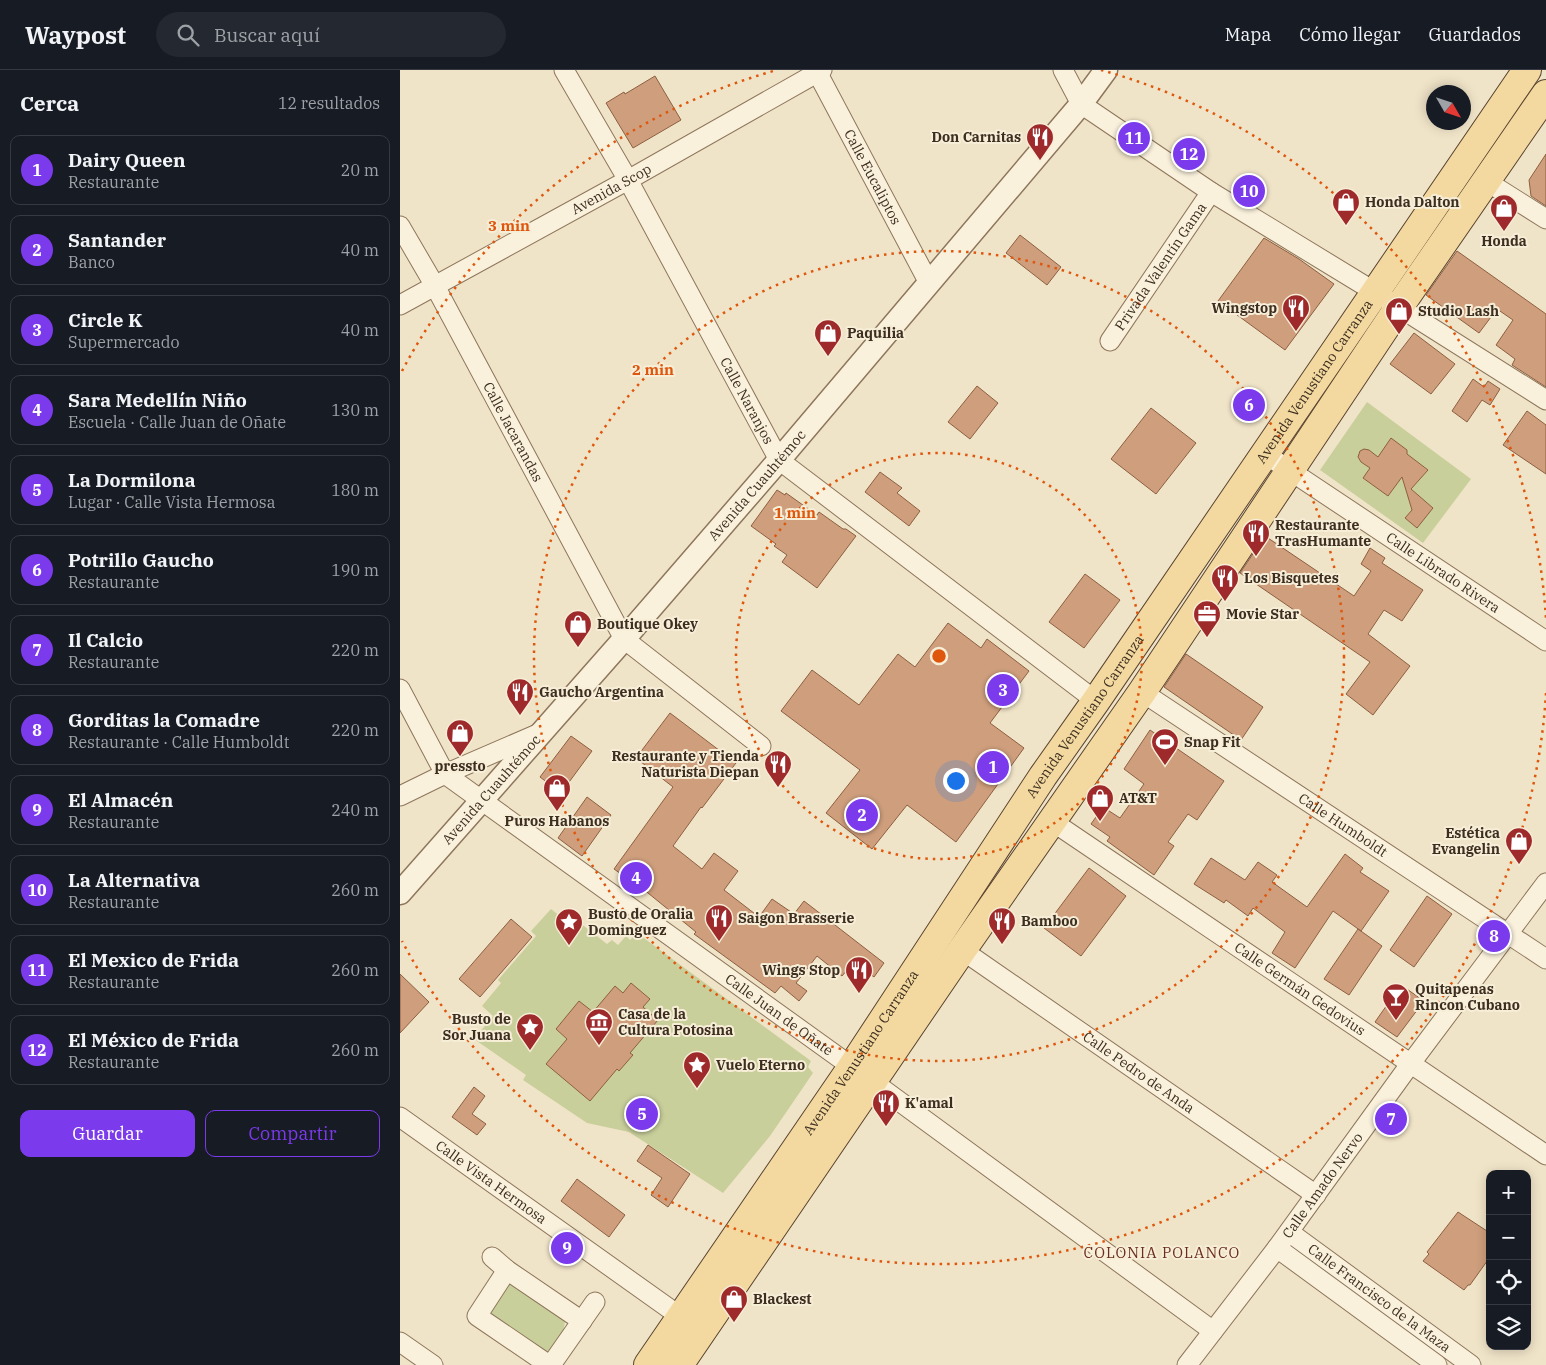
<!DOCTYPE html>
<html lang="es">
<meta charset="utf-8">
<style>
body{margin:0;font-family:"IBM Plex Serif",serif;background:#242831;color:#f1f3f6}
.controls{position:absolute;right:15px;bottom:15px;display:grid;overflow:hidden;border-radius:10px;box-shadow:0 2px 12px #0003}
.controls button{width:45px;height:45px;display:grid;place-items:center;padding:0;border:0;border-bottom:1px solid #363941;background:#171b24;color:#f1f3f6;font:25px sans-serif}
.compass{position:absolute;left:1026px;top:15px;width:45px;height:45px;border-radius:50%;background:#171b24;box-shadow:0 2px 12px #0003;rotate:129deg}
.you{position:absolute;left:555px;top:710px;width:18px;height:18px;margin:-12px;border:4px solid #fff;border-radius:50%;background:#1a73e8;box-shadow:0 0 0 8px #1a73e833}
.badge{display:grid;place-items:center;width:32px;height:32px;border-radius:50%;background:#7c3aed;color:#fff;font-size:16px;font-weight:700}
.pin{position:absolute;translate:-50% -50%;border:2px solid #fff;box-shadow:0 1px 5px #0006}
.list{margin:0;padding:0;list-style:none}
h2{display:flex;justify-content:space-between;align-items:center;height:65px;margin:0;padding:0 20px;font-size:21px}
h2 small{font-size:16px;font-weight:400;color:#9ea1a6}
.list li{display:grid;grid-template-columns:32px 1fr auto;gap:15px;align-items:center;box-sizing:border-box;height:70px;margin:0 10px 10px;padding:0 10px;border:1px solid #363941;border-radius:10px}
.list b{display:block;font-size:19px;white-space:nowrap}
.list p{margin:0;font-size:16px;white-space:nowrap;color:#9ea1a6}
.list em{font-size:16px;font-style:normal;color:#9ea1a6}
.actions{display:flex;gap:10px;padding:15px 20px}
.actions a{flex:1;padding:11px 0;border:1px solid #7c3aed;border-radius:10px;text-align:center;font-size:18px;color:#7c3aed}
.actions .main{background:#7c3aed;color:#fff}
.icon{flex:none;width:28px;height:28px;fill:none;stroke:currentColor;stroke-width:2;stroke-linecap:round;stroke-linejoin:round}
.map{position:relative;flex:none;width:1146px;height:1295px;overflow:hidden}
header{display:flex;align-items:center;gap:30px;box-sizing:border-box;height:70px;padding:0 25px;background:#171b24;border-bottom:1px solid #363941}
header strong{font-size:24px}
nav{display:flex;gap:28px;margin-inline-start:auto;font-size:18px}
.search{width:350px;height:45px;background:#242831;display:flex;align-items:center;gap:12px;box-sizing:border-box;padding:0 18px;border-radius:28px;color:#9ea1a6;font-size:19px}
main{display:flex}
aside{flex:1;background:#171b24}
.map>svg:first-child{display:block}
.green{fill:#c9cf9b}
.building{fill:#cf9f7d;stroke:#8d5f41}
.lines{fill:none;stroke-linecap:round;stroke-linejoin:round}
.minor-casing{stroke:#8d765c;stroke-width:21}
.tertiary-casing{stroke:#8d765c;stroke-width:25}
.primary-casing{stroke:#5b4430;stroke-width:30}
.minor{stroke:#faf1dc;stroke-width:19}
.tertiary{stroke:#faf1dc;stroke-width:22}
.primary{stroke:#f3d9a0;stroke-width:28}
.ring{fill:none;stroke:#df570d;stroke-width:2.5;stroke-dasharray:2.5 5}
.labels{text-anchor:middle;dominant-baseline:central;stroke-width:4;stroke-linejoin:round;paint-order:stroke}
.poi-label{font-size:14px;font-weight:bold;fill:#3d2e20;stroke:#f7eed8;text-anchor:start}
.street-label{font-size:14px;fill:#3d2e20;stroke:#f7eed8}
.neighbourhood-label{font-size:15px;letter-spacing:1px;fill:#6b2e1e;stroke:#f7eed8}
.centre{fill:#df570d;stroke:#f7eed8;stroke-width:2.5}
.ring-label{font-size:15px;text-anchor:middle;font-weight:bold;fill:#df570d;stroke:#f7eed8;stroke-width:4;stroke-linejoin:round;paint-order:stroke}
</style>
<header>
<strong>Waypost</strong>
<div class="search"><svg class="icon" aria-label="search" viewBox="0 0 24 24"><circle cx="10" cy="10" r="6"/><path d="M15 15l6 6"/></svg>Buscar aquí</div>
<nav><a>Mapa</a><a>Cómo llegar</a><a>Guardados</a></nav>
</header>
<main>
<aside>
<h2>Cerca<small>12 resultados</small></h2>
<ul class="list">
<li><span class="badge">1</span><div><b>Dairy Queen</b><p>Restaurante</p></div><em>20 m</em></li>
<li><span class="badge">2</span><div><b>Santander</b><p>Banco</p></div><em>40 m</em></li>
<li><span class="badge">3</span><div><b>Circle K</b><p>Supermercado</p></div><em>40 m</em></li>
<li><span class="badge">4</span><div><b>Sara Medellín Niño</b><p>Escuela · Calle Juan de Oñate</p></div><em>130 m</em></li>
<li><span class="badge">5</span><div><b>La Dormilona</b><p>Lugar · Calle Vista Hermosa</p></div><em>180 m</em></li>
<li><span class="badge">6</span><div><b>Potrillo Gaucho</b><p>Restaurante</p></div><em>190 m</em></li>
<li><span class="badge">7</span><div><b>Il Calcio</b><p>Restaurante</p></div><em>220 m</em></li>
<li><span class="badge">8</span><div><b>Gorditas la Comadre</b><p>Restaurante · Calle Humboldt</p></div><em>220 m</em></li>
<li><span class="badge">9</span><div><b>El Almacén</b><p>Restaurante</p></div><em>240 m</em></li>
<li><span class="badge">10</span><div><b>La Alternativa</b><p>Restaurante</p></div><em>260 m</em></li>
<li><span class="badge">11</span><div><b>El Mexico de Frida</b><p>Restaurante</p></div><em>260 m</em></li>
<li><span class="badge">12</span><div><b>El México de Frida</b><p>Restaurante</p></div><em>260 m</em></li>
</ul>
<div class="actions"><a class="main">Guardar</a><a>Compartir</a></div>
</aside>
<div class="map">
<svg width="1146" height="1295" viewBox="0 0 1146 1295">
<rect width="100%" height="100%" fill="#f0e4c8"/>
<!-- green -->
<path class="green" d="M967 332 1071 409 1023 473 920 400Z
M151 839 161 847 166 842 207 874 212 870 218 875 226 866 230 870 237 863 411 991 408 997 413 1003 370 1066 323 1123 229 1062 187 1053 123 1010 126 1005 74 969 93 946 82 936 101 913 98 910 136 866 131 861Z
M113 1212 165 1249C165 1263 157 1272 148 1281H142L89 1244 100 1217Z"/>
<!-- building -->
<path class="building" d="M255 6 281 50 233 78 206 33 224 22 225 24Z
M1146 84V136L1131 126 1129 110Z
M620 165 661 197 647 215 606 183Z
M864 168 899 189 934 214 885 280 818 231Z
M1057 181 1146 244V317L1112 295 1115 289 1096 275 1113 250 1097 239 1079 263 1026 225Z
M1014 263 1055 294 1031 324 990 294Z
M1073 309 1084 317 1088 311 1100 319 1090 335 1082 330 1067 352 1052 341Z
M577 316 598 333 570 369 548 352Z
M751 338 796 373 756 424 711 389Z
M1127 341 1146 355V404L1103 375Z
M991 368 1007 380V384L1028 400 1011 419 1033 438 1017 458 1005 448 1012 440 1002 407 988 426 963 408 970 398 961 392 958 387 960 381 964 379 969 380 978 387Z
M480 402 502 418 497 423 520 441 509 456 465 422Z
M377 420 385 425 386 423 417 445 419 442 443 459H446L456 466 417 518 382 492 387 485 374 476 376 474 351 456Z
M865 466 954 526 971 501 961 494 970 478 985 488 982 493 1023 520 1002 551 984 540 968 564 1010 596 973 645 946 624 970 592 840 503Z
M685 504 720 530 684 578 649 552Z
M548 553 581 578 587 569 629 601 590 653 624 678 556 772 507 735 472 779 426 743 460 700 381 641 412 600 459 635 498 584 515 597Z
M786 584 863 637 841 670 764 617Z
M270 643 336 693 302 738 301 737 273 776 302 799 314 783 338 801 324 820 359 847 372 829 394 844 404 831 484 893 474 907 454 892 442 906 417 886 396 913 407 921 399 931 381 916 375 923 294 864 296 862 248 823 214 799 273 717 236 688Z
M750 660 824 711 797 750 788 744 768 772 774 776 754 805 707 771 710 767 691 754 703 737 720 748 744 714 724 699Z
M171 666 192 681 161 723 140 707Z
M187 727 211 745 182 786 158 768Z
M945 784 963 798 960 802 989 821 961 861 933 841 895 898 872 883 885 862 853 838 848 846 826 830 824 833 794 814 811 788 845 810 858 792 877 805 872 812 907 837Z
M689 798 726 826 681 886 644 858Z
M1027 826 1052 844 1014 897 990 880Z
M111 849 132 867 80 927 59 909Z
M958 859 982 876 949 925 924 909Z
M0 904 29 932 0 963Z
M231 913 250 929 243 937 258 950 230 983 233 985 219 1001 217 999 190 1031 146 994 167 969 156 959 179 931 193 942 215 916 223 923Z
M1001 915 1024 931 997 967 975 952Z
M74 1017 85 1026 72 1044 86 1054 77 1065 52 1047Z
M248 1075 290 1104 268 1137 251 1125 262 1108 237 1091Z
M177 1109 225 1145 209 1167 161 1131Z
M1058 1142 1090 1163V1187L1070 1215H1068L1064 1220 1023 1191 1029 1184 1027 1182Z"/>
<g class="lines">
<!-- minor casing -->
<g class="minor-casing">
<g id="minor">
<path id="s1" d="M164 0 228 110 379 390 696 631"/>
<path id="s2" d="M416 0 529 213"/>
<path d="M663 0 681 34 811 122 975 222 1146 330"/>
<path d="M1086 111 1146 149"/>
<path id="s3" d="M0 156 35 216 224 569 361 676"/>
<path id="s4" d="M0 235 228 110 422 0"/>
<path id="s5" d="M710 271 811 122"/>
<path id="s6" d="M865 384 1146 571"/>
<path id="s7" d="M0 619 45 704 473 1012 813 1261"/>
<path id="s8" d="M742 622 1146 889"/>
<path d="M0 726 45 704 140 663"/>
<path id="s9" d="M653 752 1146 1085"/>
<path id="s10" d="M562 880 916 1125"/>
<path id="s11" d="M0 1047 281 1247"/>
<path id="s12" d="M889 1162 1071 1295"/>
<path d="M877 1178 1037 1295"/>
<path d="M92 1187 107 1200 182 1251"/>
<path d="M107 1200 77 1246 149 1295"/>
<path d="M0 1272 33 1295"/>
<path d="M151 1295 195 1232"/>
<path id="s13" d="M787 1295 877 1178 1011 993 1146 813"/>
</g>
</g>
<!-- tertiary casing -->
<g class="tertiary-casing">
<g id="tertiary">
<path id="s14" d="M0 823 224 569 379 390 681 34 706 0"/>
</g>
</g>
<!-- primary casing -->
<g class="primary-casing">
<g id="primary">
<path id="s15" d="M248 1295 452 997 643 706 696 631 1127 0"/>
<path d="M279 1295 562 880 742 622 999 237 1146 24"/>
</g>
</g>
<!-- minor -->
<use href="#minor" class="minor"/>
<!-- tertiary -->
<use href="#tertiary" class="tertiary"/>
<!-- primary -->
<use href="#primary" class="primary"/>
</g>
<!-- distance rings -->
<g class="ring">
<circle cx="539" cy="586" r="203"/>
<circle cx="539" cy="586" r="405"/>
<path d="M1146 623A608 608 0 0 1 2 871M2 301A608 608 0 0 1 377 0M701 0A608 608 0 0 1 1146 549"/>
</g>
<!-- icons -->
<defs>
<g id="restaurant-pin" transform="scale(1.4375)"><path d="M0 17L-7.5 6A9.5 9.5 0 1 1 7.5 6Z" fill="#9e2a2b" stroke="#f7eed8"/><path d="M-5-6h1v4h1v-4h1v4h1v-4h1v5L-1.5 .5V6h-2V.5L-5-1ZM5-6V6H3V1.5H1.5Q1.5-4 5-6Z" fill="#fff"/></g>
<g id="shop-pin" transform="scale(1.4375)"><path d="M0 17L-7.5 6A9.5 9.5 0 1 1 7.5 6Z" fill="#9e2a2b" stroke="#f7eed8"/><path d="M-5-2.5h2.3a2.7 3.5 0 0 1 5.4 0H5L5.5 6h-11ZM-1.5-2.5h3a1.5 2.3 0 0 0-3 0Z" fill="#fff"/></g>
<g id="office-pin" transform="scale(1.4375)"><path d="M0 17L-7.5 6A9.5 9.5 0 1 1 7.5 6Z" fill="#9e2a2b" stroke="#f7eed8"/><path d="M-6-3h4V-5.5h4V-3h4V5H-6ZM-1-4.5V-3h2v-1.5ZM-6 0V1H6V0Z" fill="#fff"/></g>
<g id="stadium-pin" transform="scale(1.4375)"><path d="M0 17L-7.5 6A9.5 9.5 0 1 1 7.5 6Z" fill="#9e2a2b" stroke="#f7eed8"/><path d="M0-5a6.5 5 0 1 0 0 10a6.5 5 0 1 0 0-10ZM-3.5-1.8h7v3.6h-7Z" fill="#fff"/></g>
<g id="sight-pin" transform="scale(1.4375)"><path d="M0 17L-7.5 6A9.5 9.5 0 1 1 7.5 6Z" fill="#9e2a2b" stroke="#f7eed8"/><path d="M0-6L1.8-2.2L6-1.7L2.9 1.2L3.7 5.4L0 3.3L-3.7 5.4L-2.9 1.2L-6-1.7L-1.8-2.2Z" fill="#fff"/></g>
<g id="bar-pin" transform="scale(1.4375)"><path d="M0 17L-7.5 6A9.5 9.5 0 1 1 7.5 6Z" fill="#9e2a2b" stroke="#f7eed8"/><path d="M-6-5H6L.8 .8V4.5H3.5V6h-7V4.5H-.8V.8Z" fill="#fff"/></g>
<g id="museum-pin" transform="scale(1.4375)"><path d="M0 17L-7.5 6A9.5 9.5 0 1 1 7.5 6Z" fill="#9e2a2b" stroke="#f7eed8"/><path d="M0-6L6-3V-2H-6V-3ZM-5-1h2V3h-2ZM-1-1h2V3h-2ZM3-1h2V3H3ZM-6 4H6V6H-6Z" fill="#fff"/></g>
</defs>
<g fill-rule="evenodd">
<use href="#restaurant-pin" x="640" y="67"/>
<use href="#shop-pin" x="946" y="132"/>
<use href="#shop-pin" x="1104" y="138"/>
<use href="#restaurant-pin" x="896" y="238"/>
<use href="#shop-pin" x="999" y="241"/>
<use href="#shop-pin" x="428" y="263"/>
<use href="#restaurant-pin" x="856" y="463"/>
<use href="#restaurant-pin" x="825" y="508"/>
<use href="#office-pin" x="807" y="544"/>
<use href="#shop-pin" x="178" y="554"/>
<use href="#restaurant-pin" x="120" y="622"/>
<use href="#shop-pin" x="60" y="663"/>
<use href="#stadium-pin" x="765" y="672"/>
<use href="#restaurant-pin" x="378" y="694"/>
<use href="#shop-pin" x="157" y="718"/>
<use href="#shop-pin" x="700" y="728"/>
<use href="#shop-pin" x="1119" y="771"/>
<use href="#restaurant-pin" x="319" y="848"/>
<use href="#restaurant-pin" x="602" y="851"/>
<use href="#sight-pin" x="169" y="852"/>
<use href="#restaurant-pin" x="459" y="900"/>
<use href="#bar-pin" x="996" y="927"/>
<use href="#museum-pin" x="199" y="952"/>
<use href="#sight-pin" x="130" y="957"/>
<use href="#sight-pin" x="297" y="995"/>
<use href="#restaurant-pin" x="486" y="1033"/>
<use href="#shop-pin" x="334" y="1229"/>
</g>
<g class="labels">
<!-- poi labels -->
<g class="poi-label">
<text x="621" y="67" text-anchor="end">Don Carnitas</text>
<text x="965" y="132">Honda Dalton</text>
<text x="1104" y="171" text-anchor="middle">Honda</text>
<text x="877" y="238" text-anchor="end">Wingstop</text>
<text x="1018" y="241">Studio Lash</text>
<text x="447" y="263">Paquilia</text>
<text x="875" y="455">Restaurante<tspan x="875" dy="16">TrasHumante</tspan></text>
<text x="844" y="508">Los Bisquetes</text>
<text x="826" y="544">Movie Star</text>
<text x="197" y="554">Boutique Okey</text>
<text x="139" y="622">Gaucho Argentina</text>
<text x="784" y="672">Snap Fit</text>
<text x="359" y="686" text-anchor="end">Restaurante y Tienda<tspan x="359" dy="16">Naturista Diepan</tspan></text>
<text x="60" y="696" text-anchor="middle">pressto</text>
<text x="719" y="728">AT&amp;T</text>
<text x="157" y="751" text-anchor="middle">Puros Habanos</text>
<text x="1100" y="763" text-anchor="end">Estética<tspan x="1100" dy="16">Evangelin</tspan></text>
<text x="188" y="844">Busto de Oralia<tspan x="188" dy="16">Dominguez</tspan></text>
<text x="338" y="848">Saigon Brasserie</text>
<text x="621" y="851">Bamboo</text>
<text x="440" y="900" text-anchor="end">Wings Stop</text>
<text x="1015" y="919">Quitapenas<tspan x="1015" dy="16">Rincon Cubano</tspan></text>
<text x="218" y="944">Casa de la<tspan x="218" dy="16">Cultura Potosina</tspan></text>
<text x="111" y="949" text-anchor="end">Busto de<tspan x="111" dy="16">Sor Juana</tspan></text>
<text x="316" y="995">Vuelo Eterno</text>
<text x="505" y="1033">K'amal</text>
<text x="353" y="1229">Blackest</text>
</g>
<!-- street labels -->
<g class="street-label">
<text stroke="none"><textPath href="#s2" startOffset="121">Calle Eucaliptos</textPath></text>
<text stroke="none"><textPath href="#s4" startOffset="241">Avenida Scop</textPath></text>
<text stroke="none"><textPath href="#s5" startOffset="90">Privada Valentín Gama</textPath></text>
<text stroke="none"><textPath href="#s15" startOffset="1188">Avenida Venustiano Carranza</textPath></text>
<text stroke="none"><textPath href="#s1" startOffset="378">Calle Naranjos</textPath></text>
<text stroke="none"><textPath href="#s3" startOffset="235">Calle Jacarandas</textPath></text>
<text stroke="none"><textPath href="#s14" startOffset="542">Avenida Cuauhtémoc</textPath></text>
<text stroke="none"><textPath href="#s6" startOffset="214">Calle Librado Rivera</textPath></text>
<text stroke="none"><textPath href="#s15" startOffset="782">Avenida Venustiano Carranza</textPath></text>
<text stroke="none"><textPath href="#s14" startOffset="138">Avenida Cuauhtémoc</textPath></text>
<text stroke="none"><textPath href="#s8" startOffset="241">Calle Humboldt</textPath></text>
<text stroke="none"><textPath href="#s9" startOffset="298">Calle Germán Gedovius</textPath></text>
<text stroke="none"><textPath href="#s7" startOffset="508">Calle Juan de Oñate</textPath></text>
<text stroke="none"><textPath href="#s15" startOffset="378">Avenida Venustiano Carranza</textPath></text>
<text stroke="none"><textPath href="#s10" startOffset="215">Calle Pedro de Anda</textPath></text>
<text stroke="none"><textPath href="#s11" startOffset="112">Calle Vista Hermosa</textPath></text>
<text stroke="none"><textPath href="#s13" startOffset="225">Calle Amado Nervo</textPath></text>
<text stroke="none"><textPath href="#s12" startOffset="112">Calle Francisco de la Maza</textPath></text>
</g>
<!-- neighbourhood labels -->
<g class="neighbourhood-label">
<text x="762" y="1182">COLONIA POLANCO</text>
</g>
</g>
<circle cx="539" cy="586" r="8" class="centre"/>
<g class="ring-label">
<text x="109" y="161">3 min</text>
<text x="253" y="305">2 min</text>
<text x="395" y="448">1 min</text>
</g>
</svg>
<div class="controls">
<button>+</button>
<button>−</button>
<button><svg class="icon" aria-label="locate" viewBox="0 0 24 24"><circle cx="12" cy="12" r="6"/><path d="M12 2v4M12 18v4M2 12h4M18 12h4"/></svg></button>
<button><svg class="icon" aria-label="layers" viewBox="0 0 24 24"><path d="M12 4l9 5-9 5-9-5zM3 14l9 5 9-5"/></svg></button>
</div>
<svg class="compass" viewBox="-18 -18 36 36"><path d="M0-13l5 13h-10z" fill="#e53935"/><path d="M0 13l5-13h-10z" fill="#9ea1a6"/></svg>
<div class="you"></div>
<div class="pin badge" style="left:593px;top:697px">1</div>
<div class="pin badge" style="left:462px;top:745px">2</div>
<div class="pin badge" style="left:603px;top:620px">3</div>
<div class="pin badge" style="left:236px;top:808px">4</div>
<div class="pin badge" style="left:242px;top:1044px">5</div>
<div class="pin badge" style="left:849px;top:335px">6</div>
<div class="pin badge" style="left:991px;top:1049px">7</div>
<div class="pin badge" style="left:1094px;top:866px">8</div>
<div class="pin badge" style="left:167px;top:1178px">9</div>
<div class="pin badge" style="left:849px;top:121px">10</div>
<div class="pin badge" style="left:734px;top:68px">11</div>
<div class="pin badge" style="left:789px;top:84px">12</div>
</div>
</main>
